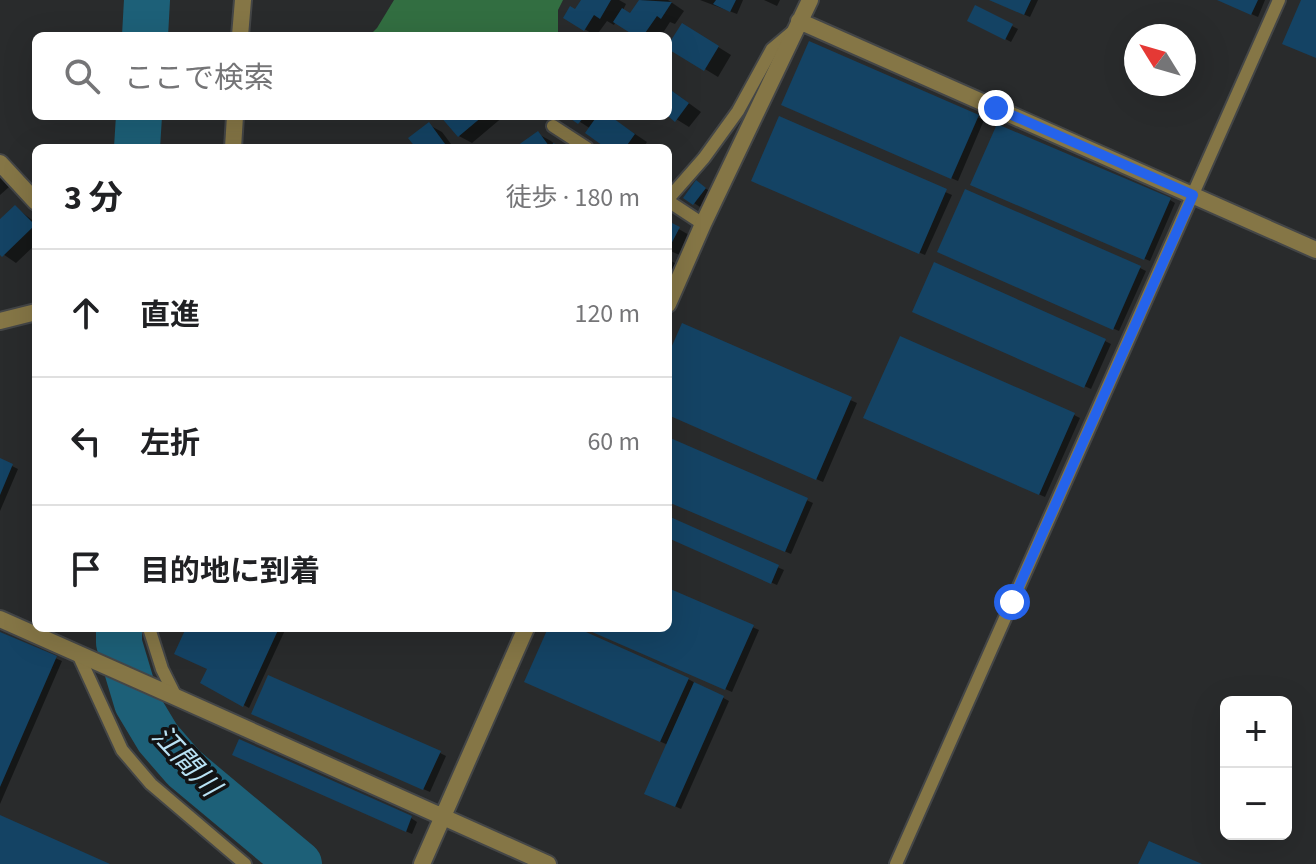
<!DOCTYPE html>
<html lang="ja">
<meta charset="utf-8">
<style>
body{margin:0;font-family:"Source Sans 3","Noto Sans JP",sans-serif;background:#f6f6f6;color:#202124}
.controls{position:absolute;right:24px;bottom:24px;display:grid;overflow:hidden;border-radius:12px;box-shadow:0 8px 32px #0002}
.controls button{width:72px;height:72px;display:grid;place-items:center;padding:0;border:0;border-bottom:2px solid #e0e0e0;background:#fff;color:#202124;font:40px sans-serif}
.compass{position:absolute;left:1124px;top:24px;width:72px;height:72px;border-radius:50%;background:#fff;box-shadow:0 8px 32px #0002;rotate:307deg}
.stop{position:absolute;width:24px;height:24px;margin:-18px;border:6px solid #2563eb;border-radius:50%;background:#fff}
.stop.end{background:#2563eb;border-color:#fff;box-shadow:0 2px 8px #0008}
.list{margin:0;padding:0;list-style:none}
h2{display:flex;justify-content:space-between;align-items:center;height:104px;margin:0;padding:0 32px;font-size:34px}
h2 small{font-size:26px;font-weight:400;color:#757577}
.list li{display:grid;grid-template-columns:52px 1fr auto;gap:24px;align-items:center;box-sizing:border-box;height:128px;padding:0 32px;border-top:2px solid #e0e0e0}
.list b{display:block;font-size:30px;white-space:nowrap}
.list em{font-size:26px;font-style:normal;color:#757577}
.icon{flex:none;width:44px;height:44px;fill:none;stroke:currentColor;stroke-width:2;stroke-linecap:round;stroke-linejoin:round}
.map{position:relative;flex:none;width:1316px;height:864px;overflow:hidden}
.search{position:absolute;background:#fff;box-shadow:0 8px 32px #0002;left:32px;top:32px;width:640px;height:88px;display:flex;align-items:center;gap:20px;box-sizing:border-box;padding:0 28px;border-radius:12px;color:#757577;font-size:30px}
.panel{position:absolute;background:#fff;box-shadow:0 8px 32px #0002;left:32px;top:144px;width:640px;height:488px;border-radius:12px}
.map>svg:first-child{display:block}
.forest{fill:#326e41}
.shadow{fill:#0007}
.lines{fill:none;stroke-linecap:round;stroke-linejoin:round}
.river{stroke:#1d6078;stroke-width:46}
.building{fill:#144364}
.service-casing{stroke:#444647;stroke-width:16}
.minor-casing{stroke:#444647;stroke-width:20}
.service{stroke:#857646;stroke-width:12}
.minor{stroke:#857646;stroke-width:16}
.route{stroke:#2563eb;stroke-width:10}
.labels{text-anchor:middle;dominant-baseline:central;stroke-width:7;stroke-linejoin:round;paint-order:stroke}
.water-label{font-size:28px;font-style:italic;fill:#b9e2f4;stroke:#121314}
</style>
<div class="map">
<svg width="1316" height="864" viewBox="0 0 1316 864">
<rect width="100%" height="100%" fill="#292b2c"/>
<!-- forest -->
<path class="forest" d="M394 0H563L558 10V36H369L377 28Z"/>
<!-- shadow -->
<path class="shadow" d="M583 0H619L626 4 623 10 631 15 641 0H668L684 11 675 24 670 22 661 36H638L616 21 614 25 607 21 596 36 566 18 576 12Z
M700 0H743L737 14Z
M764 0H780L777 6Z
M991 0H1038L1030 17Z
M1220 0H1265L1258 17Z
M976 8 1018 29 1011 42 970 20Z
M683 25 731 55 718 77 669 47Z
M810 43 984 120 958 181 789 108Z
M668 88 701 112 689 127 668 114Z
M443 116H504L472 143 459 136Z
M571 116H608L647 142 643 148H609L591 129Z
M780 119 952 195 925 255 759 183Z
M429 125 442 132 454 148H418Z
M538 134 551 141 559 148H518Z
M0 177 9 187 0 195Z
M702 186 711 192 700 207 694 203Z
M979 188 1170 200 1175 203 1150 261Z
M15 207 36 223V244L16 263 0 252V222Z
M668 223 691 236 682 256 668 250Z
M945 255 1140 268 1146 271 1119 331Z
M668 259 678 265 668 289Z
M915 311 1105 341 1111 344 1091 389Z
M683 325 857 403 823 482 668 414V360Z
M1074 415 1080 418 1045 497 872 421Z
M668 439 813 503 791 554 668 501Z
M0 460 18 469 0 511Z
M668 518 784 570 777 585 668 537Z
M668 590 759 630 732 692 586 628H668Z
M188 628H286L249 708 203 682 209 668Z
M551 628H572L688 679 729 701 681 809 653 796 668 745 533 685Z
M0 634 62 661 0 804Z
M260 717 440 753 446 756 430 792Z
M240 742 411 818 417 822 412 834 241 758Z"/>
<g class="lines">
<!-- river -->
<path class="river" d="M145 36 147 0
M137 148 139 116
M119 628V643L137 703 158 738 184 768 299 864"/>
</g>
<!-- building -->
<path class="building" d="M581 0H611L600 19 594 15 584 31 563 18 570 6 575 9Z
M639 0 672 2 661 19 657 16 643 36H635L613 22 622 8 630 13Z
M716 0H736L730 12 713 4Z
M989 0H1031L1024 15Z
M1217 0H1258L1251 15Z
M1301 0H1316V58L1282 44Z
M975 5 1013 24 1005 40 967 21Z
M682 23 719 46 704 71 668 49V45Z
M809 41 979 115 951 179 781 105Z
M668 88 689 103 675 122 668 116Z
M440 116H483L458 137Z
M567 116H585L578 124Z
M597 116H610L635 134 625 148H606L585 133Z
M779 116 947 189 919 254 751 181Z
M429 122 448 148H416L408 138Z
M997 124 1171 198 1144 260 970 185Z
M538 131 549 146 554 143 558 148H514Z
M696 180 706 188 693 205 683 198Z
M965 189 1141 266 1113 330 937 252Z
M15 205 35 225 2 257 0 255V219Z
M668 221 680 227 668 250Z
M934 262 1106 339 1084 388 912 312Z
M682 323 852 397 816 480 668 415V355Z
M900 336 1075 413 1039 495 863 418Z
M668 437 808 498 785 552 668 502Z
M0 458 13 464 0 495Z
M668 516 779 565 771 584 668 538Z
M668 588 754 625 725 690 583 628H668Z
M186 628H279L243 707 200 683 207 669 174 654Z
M548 628H577L689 678 660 742 524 682Z
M0 632 57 656 0 787Z
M268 675 441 751 423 790 251 714Z
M694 682 724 696 675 807 644 794Z
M239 739 412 816 406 832 232 755Z
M0 815 110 864H0Z
M1149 841 1202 864H1138Z"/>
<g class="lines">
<!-- service casing -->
<g class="service-casing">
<path id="service" d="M553 126 587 148
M668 199 704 158 738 111 772 49 791 33
M668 201 703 224
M149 628 162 669 175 695
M78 654 122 750 151 784 245 864
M896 864 1279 0"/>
</g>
<!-- minor casing -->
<g class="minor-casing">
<path id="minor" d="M799 21 1316 250
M240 36 243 0
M233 148 235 116
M0 163 36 202
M668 304 703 224 810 0
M0 321 36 312
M0 619C183 700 366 782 548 864
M422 864 526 628"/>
</g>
<!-- service -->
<use href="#service" class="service"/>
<!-- minor -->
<use href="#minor" class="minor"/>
</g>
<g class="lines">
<!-- route -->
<path class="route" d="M996 108 1193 195 1012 602"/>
</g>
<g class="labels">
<!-- water labels -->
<g class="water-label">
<text transform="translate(186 761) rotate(47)">江間川</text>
</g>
</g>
</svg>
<div class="controls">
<button>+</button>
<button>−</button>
</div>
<svg class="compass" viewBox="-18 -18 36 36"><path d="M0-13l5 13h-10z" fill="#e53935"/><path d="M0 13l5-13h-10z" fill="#757577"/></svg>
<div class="stop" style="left:1012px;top:602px"></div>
<div class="stop end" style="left:996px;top:108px"></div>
<div class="search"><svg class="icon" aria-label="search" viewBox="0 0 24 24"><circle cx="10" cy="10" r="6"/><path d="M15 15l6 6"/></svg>ここで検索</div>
<section class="panel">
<h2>3 分<small>徒歩 · 180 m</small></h2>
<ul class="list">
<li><svg class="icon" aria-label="ahead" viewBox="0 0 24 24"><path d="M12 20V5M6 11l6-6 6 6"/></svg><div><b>直進</b></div><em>120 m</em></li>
<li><svg class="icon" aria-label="left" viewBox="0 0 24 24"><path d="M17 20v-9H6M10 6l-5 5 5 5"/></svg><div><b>左折</b></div><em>60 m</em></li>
<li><svg class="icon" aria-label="arrive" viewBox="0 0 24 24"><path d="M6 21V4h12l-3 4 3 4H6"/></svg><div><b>目的地に到着</b></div></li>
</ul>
</section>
</div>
